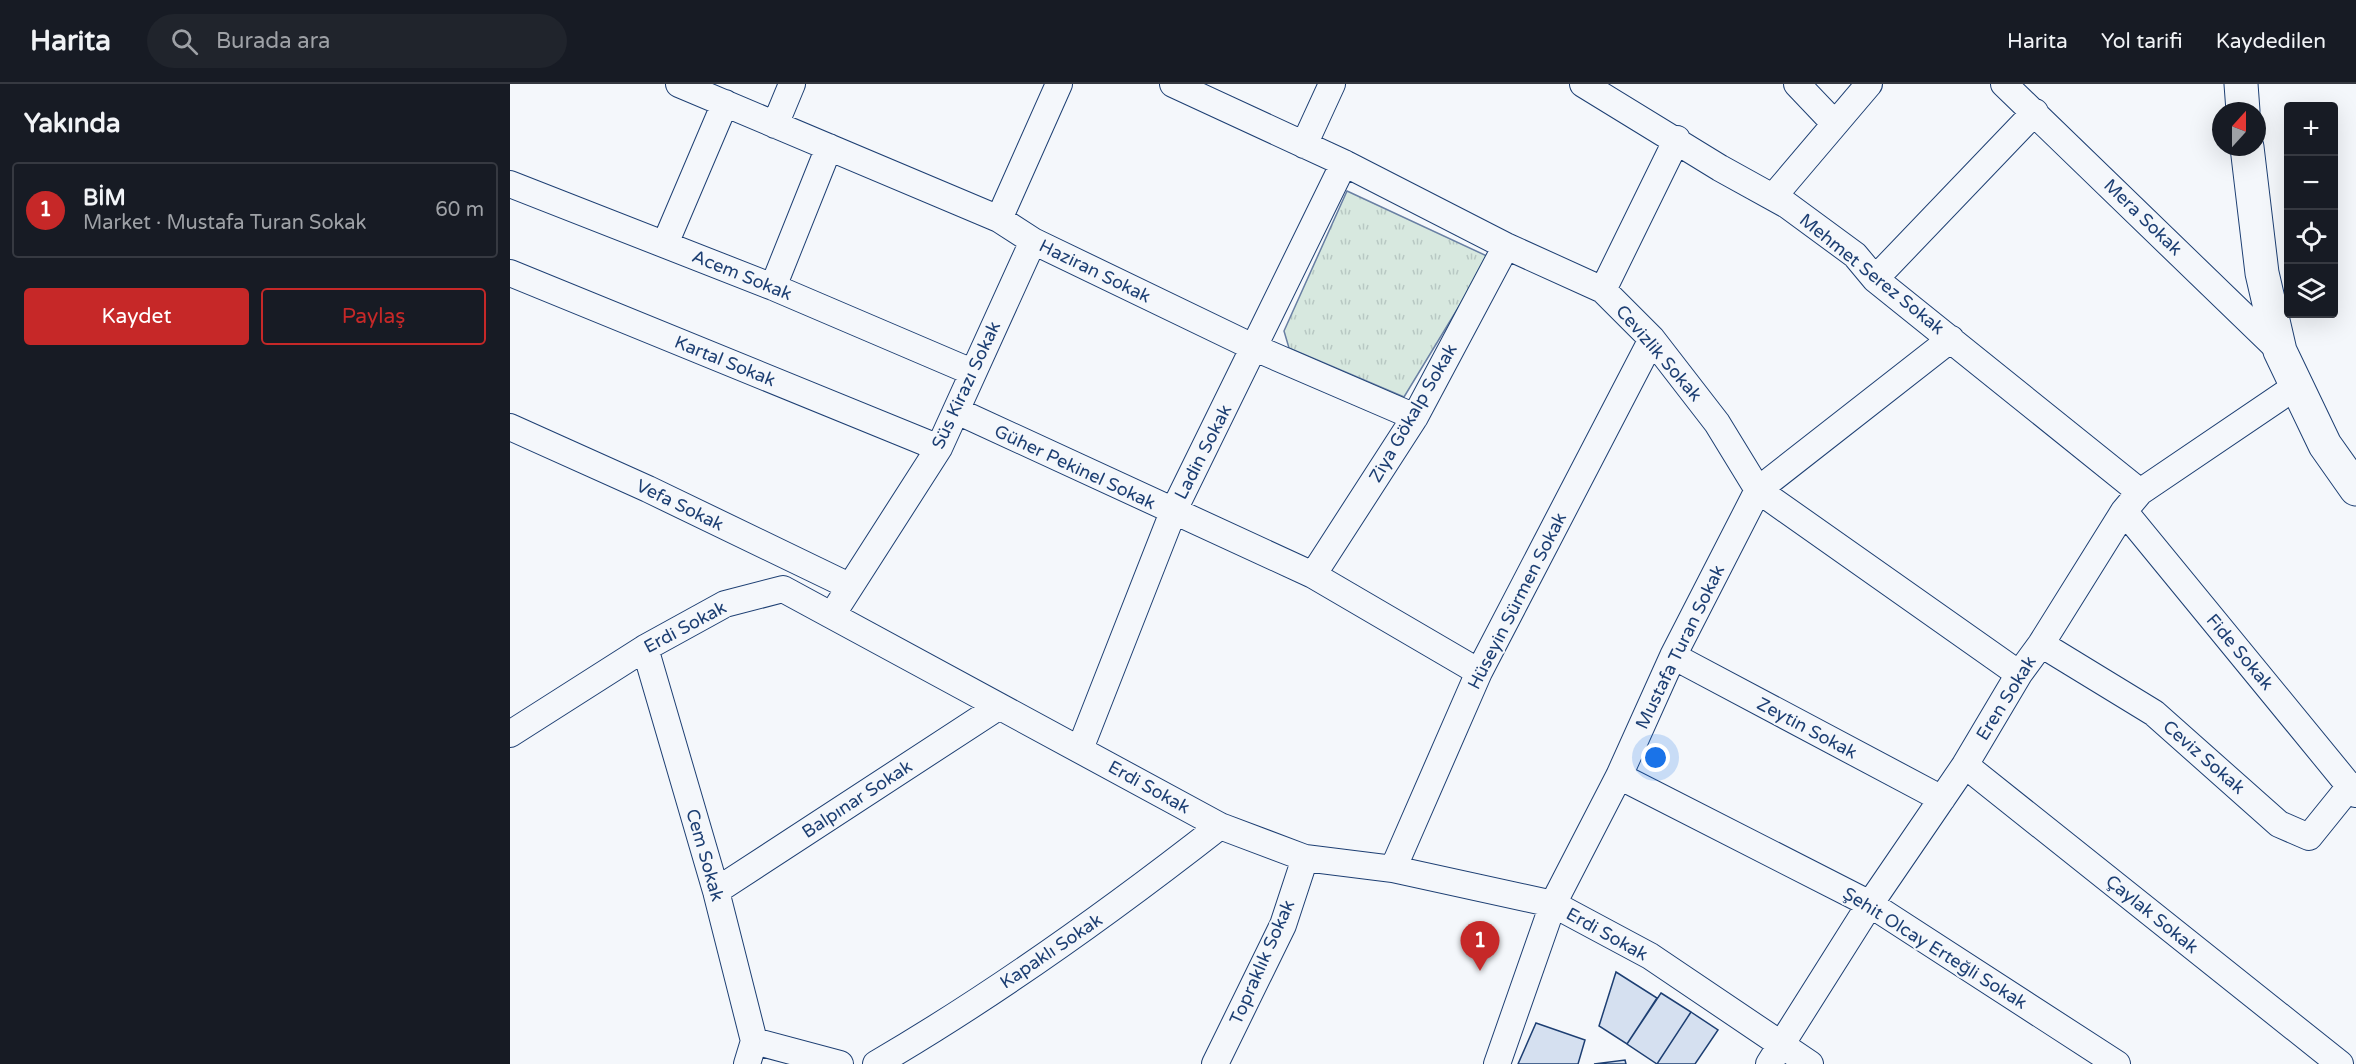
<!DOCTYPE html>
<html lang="tr">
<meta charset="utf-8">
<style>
body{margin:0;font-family:"Varela Round",sans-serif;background:#20242c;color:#f1f3f6}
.controls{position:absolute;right:18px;top:18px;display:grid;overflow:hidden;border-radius:6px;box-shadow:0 6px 24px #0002}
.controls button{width:54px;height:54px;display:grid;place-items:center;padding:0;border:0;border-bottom:2px solid #363941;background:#171b24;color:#f1f3f6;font:30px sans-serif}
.compass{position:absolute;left:1702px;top:18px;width:54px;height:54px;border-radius:50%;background:#171b24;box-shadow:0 6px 24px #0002;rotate:21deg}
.you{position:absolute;left:1146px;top:674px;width:21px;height:21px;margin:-15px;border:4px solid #fff;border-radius:50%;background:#1a73e8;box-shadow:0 0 0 9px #1a73e833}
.badge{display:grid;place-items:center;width:39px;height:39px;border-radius:50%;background:#c62828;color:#fff;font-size:20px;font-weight:700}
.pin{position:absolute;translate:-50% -50px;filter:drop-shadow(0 2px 3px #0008)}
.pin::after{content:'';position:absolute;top:32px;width:21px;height:18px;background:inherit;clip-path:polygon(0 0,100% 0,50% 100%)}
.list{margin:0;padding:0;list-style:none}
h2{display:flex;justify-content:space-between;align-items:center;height:78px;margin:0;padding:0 24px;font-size:26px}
h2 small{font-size:20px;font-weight:400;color:#9ea1a6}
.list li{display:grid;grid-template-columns:39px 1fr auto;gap:18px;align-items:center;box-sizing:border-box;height:96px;margin:0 12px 12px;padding:0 12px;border:2px solid #363941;border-radius:6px}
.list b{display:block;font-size:22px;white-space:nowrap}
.list p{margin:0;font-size:20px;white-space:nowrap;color:#9ea1a6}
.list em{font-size:20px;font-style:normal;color:#9ea1a6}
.actions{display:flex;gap:12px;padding:18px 24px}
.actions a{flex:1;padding:14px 0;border:2px solid #c62828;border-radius:6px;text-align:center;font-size:21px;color:#c62828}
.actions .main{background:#c62828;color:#fff}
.icon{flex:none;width:33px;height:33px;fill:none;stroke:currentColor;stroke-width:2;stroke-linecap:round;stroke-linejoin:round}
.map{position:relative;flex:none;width:1846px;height:980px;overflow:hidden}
header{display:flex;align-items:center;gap:36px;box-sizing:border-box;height:84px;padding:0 30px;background:#171b24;border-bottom:2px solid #363941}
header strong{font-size:28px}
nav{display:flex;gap:33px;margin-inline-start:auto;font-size:21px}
.search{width:420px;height:54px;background:#20242c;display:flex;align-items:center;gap:15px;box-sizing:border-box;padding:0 21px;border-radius:33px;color:#9ea1a6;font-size:22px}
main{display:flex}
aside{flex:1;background:#171b24}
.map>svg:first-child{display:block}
.park{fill:url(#park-tufts);stroke:#687fa3;stroke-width:1.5}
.building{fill:#d5e0f0;stroke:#1d3f73;stroke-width:1.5}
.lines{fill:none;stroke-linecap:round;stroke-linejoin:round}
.minor-casing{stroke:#1d3f73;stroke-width:28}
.tertiary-casing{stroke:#1d3f73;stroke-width:35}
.minor{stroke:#f4f7fb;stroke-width:26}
.tertiary{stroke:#f4f7fb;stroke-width:33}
.labels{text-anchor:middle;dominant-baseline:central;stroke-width:4.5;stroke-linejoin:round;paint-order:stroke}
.street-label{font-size:18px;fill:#1d3f73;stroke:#f4f7fb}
</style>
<header>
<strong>Harita</strong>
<div class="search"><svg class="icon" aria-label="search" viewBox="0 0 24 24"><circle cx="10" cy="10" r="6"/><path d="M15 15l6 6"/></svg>Burada ara</div>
<nav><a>Harita</a><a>Yol tarifi</a><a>Kaydedilen</a></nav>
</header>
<main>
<aside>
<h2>Yakında<small></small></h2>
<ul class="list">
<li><span class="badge">1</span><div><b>BİM</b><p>Market · Mustafa Turan Sokak</p></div><em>60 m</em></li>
</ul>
<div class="actions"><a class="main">Kaydet</a><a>Paylaş</a></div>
</aside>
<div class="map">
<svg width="1846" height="980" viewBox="0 0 1846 980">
<defs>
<pattern id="park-tufts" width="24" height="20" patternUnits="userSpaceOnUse" patternTransform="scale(1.5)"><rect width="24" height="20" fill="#d7e8df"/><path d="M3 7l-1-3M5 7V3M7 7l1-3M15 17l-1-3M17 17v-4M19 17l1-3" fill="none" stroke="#b8c8c3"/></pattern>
</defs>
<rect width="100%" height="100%" fill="#f4f7fb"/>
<!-- park -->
<path class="park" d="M837 107 979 173 894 313 779 264 774 247Z"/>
<!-- building -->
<path class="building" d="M1106 888 1147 914 1117 960 1089 942Z
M1151 909 1181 928 1147 980 1117 960Z
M1181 928 1208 946 1185 980H1147Z
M1026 939 1075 956 1068 980H1008Z
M1115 976 1116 980H1084Z"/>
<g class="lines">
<!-- minor casing -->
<g class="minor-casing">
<path id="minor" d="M169 0 489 135 523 157 745 264 905 333
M663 0 834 79 996 162 1093 206 1142 255 1207 339 1248 406 1509 590
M1073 0 1210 84 1277 121 1345 171 1365 195 1630 408
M1287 0 1325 40
M1494 0 1770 267
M265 41 282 0
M794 61 822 0
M0 100 263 203 462 288
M1263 113 1359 0
M489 135 549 0
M155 160 215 19
M0 189 429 364
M1365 195 1525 28
M263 203 319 63
M1093 206 1167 55
M447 327 803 491 969 588
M0 343 138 405 339 502
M1614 427 1846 710
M803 491 905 333 996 162
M322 531 429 364 523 157
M1531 560 1644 629 1769 740 1799 753 1841 701
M135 564 206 807 244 957 237 980
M1163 572 1432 715
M0 650 135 564 215 520 273 505 710 742 795 774 883 785 1043 820 1140 872 1300 980
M570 665 663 428 834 79
M1455 681 1830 980
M1109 692 1360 820 1607 980
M883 785 969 588 1142 255
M206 807 488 623
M244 957 330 980
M366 980C486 910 600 828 710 742
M705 980 773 841 795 774
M987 980 1043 820 1109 692 1163 572 1248 406 1441 255
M1259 980 1360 820 1455 681 1509 590 1531 560 1614 427 1630 408 1788 301"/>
</g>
<!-- tertiary casing -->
<g class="tertiary-casing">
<path id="tertiary" d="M1731 0 1733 27
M1737 63 1752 189 1770 267 1815 361 1846 405"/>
</g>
<!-- minor -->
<use href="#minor" class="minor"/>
<!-- tertiary -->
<use href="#tertiary" class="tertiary"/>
</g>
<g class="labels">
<!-- street labels -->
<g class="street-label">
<text transform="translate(1633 133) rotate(44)">Mera Sokak</text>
<text transform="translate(585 187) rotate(26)">Haziran Sokak</text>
<text transform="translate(1362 190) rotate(39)">Mehmet Serez Sokak</text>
<text transform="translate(232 191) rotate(22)">Acem Sokak</text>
<text transform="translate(1149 269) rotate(49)">Cevizlik Sokak</text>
<text transform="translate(215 277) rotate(22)">Kartal Sokak</text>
<text transform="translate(456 301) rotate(-65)">Süs Kirazı Sokak</text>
<text transform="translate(903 329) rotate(-60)">Ziya Gökalp Sokak</text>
<text transform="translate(693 368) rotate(-63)">Ladin Sokak</text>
<text transform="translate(565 383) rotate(25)">Güher Pekinel Sokak</text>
<text transform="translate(170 421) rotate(26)">Vefa Sokak</text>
<text transform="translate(1007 517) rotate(-63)">Hüseyin Sürmen Sokak</text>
<text transform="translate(175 543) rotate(-28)">Erdi Sokak</text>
<text transform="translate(1170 563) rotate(-64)">Mustafa Turan Sokak</text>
<text transform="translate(1730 568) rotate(50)">Fide Sokak</text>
<text transform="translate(1496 614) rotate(-58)">Eren Sokak</text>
<text transform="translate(1297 644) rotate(28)">Zeytin Sokak</text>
<text transform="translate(1694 673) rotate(41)">Ceviz Sokak</text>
<text transform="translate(639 703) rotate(29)">Erdi Sokak</text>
<text transform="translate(347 715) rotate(-33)">Balpınar Sokak</text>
<text transform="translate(195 771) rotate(74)">Cem Sokak</text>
<text transform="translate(1642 830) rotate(39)">Çaylak Sokak</text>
<text transform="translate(1097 850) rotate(29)">Erdi Sokak</text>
<text transform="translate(1425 864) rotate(32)">Şehit Olcay Erteğli Sokak</text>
<text transform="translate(541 867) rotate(-34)">Kapaklı Sokak</text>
<text transform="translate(752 878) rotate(-66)">Topraklık Sokak</text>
</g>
</g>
</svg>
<div class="controls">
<button>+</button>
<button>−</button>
<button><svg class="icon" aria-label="locate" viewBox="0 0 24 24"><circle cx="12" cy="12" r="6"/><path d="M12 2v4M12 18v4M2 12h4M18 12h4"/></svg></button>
<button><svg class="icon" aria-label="layers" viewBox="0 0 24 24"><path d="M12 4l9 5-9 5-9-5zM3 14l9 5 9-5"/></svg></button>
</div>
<svg class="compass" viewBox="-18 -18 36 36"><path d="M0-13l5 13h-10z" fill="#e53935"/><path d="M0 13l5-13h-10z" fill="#9ea1a6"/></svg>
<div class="you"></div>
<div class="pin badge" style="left:970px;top:887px">1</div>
</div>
</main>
